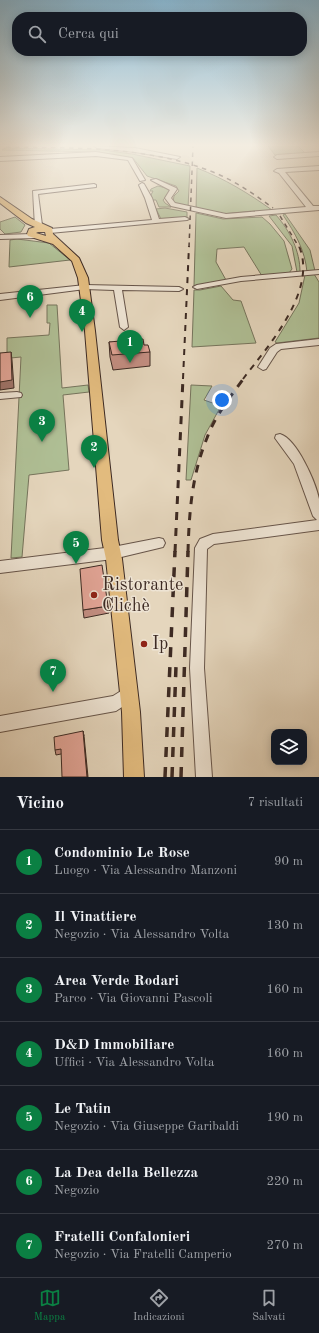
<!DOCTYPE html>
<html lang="it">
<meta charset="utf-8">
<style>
body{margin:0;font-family:"Old Standard TT",serif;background:#242831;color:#f1f3f6}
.controls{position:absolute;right:12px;bottom:12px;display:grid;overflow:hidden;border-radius:8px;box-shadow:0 2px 10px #0003}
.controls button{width:36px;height:36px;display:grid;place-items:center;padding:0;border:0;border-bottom:1px solid #363941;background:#171b24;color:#f1f3f6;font:20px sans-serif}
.you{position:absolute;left:222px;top:400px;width:14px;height:14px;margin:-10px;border:3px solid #fff;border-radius:50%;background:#1a73e8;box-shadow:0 0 0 6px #1a73e833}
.badge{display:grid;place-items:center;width:26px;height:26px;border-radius:50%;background:#0b8043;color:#fff;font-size:13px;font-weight:700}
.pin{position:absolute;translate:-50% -33px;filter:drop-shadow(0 1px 2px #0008)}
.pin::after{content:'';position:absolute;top:21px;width:14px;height:12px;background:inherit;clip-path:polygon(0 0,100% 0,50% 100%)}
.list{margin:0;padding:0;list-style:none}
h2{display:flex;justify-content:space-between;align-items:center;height:52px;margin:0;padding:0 16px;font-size:17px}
h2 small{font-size:13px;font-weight:400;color:#9ea1a6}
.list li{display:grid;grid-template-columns:26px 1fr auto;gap:12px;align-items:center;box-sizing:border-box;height:64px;padding:0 16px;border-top:1px solid #363941}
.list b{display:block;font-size:15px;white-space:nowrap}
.list p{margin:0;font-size:13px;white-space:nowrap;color:#9ea1a6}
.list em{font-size:13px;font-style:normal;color:#9ea1a6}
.icon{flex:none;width:22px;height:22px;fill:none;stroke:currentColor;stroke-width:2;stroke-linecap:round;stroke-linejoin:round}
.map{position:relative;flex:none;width:319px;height:777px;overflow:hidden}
.search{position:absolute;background:#171b24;box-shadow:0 2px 10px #0003;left:12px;right:12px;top:12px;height:44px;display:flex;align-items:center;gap:10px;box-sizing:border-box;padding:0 14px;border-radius:16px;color:#9ea1a6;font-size:15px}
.sheet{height:500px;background:#171b24}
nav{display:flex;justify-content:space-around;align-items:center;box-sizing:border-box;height:56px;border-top:1px solid #363941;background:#171b24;font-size:11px;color:#9ea1a6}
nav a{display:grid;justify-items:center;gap:2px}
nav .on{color:#0b8043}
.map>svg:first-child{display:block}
.green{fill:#afbf95;stroke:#76745c}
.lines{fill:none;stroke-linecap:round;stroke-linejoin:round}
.minor-casing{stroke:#67554a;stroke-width:2}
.major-casing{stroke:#3d2a23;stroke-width:2}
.minor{fill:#eee4d4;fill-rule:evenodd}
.major{fill:#e2bb7e;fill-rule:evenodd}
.rail-far3{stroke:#3d2a23;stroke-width:1.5;stroke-dasharray:4.5 4.5;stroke-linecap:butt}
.rail-far2{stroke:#3d2a23;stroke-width:2;stroke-dasharray:6 6;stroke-linecap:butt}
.rail-far1{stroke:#3d2a23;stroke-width:3;stroke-dasharray:8 8;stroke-linecap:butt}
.rail{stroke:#3d2a23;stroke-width:3.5;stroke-dasharray:10 10;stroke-linecap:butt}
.wall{fill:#c38e82;stroke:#3d2a23}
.shaded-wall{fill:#9f746a;stroke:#3d2a23}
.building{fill:#e3a597;stroke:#3d2a23}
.poi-dot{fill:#8f2418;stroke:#eee4d4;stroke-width:1.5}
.labels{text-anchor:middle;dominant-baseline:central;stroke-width:3;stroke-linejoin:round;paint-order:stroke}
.near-poi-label{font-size:18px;fill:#3d2a23;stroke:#eee4d4;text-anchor:start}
</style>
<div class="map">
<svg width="319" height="777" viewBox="0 0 319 777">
<rect width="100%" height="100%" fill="#e5d6bd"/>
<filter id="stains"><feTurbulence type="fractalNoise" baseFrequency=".005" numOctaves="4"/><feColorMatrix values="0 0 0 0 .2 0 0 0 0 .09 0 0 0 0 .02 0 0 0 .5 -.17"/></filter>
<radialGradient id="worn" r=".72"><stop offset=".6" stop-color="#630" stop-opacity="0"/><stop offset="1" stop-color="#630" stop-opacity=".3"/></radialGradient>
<!-- green -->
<path class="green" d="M268 146H298L305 153 275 155Z
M5 148 101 150 132 154 190 166 188 208 176 205 173 202 174 196 179 191 176 186 147 176 133 158 100 154V152L2 150Z
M197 168C225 179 248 193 272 210L220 214 196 210Z
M158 186 170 189 171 191 163 200 165 203 171 207H159L156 200H152L151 195 153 191H150L151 189Z
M165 208 187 212V218L161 219 156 209Z
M196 213 223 219 262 217 270 224 284 241 292 269 289 273 262 276 244 247 217 249 216 262 226 280 194 286Z
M285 214 310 250 315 271 307 272C305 250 295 233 283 215Z
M276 215C290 231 300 251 300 272H297L292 246 269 216Z
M15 217 25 225 21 232 5 234 0 229V222Z
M17 239 49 243 70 260 9 267 10 240Z
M314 274 319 282V338L277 343 275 342 299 303 305 275Z
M221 286 233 300 241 301 256 343 192 347 194 290H200Z
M47 305H57L62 388 88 385 89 392 63 395 69 470 29 475 22 557 11 558 21 357 0 359 7 353V338L49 335 50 323H47Z
M191 385 212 386 204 400 221 406 205 435 191 480H186Z"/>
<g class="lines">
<!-- minor casing -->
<g class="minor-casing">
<path id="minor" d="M94 146 135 148 180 157 177 159 135 152 97 148Z
M96 152 132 158 145 180 140 181 128 160 96 156 0 161V157Z
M319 152V156L277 159 274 157 277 155Z
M319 166V170L285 172 313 206H319V210L226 218 171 206 165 198 170 190 151 180 156 179 176 188 177 189 171 198 175 203 226 214 306 207 279 173 274 171 277 169Z
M142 183 144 184 152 198 159 219 185 217 189 219 187 220 50 233 46 231 50 229 152 220 145 198 139 185Z
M94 184 96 185V187L38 194 42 225 38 227H35L33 191Z
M32 234H35V238L0 239V235Z
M319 270V274L241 281 197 289 193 287 197 285 241 277Z
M85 285 179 287 183 289 179 291 122 290 128 327 124 330 120 327 114 290 85 289 0 300V294Z
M319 339V345L281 349 277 352 266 369 263 370 258 367 270 348 276 344Z
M17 392 21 393 22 395 21 397 0 399V393Z
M280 434C297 439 316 483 319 499 319 509 319 520 319 530L214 544 207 549 204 668 212 777H196L190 668 195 548 200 539 213 534 317 520 313 516 294 464 275 438 276 435Z
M159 538 163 539 165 543 163 547 159 548 113 559 0 573V561L113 547Z
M129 686 134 689 137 694 134 699 116 711 0 732V716L113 696Z"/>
</g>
<!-- major casing -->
<g class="major-casing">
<path id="major" d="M0 197 32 219 52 228 53 234 79 258 88 278 95 331 118 540 122 559 140 712 144 777H124L122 712 106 559 102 540 85 331 78 278 72 261 53 244 28 236 27 234 29 229 35 227 26 223 0 203ZM38 232H45L46 236 36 233Z"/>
</g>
<!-- minor -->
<use href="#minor" class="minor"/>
<!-- major -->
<use href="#major" class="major"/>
<!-- rail-far3 -->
<path class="rail-far3" d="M6 147C75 148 147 146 213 172 235 181 254 194 273 208
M280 216 299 247
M189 247 193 146"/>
<!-- rail-far2 -->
<path class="rail-far2" d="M183 379 189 246
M243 379C268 346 318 291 299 246"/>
<!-- rail-far1 -->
<path class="rail-far1" d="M175 552 183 378
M188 552C189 513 192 474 207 438 215 416 230 397 244 378"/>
<!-- rail -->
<path class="rail" d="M165 777 175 551
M172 777 176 666
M181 777 188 551"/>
</g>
<!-- wall -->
<path class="wall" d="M109 342 144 345 150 352V366L113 370 110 357Z
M108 606 109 613 84 618 83 610Z
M83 731 84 736 61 754 56 755 55 750Z"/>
<!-- shaded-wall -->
<path class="shaded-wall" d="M11 352 12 360 14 388 0 390V382Z
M83 731 84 736 88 777H87Z"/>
<!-- building -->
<path class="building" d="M143 339 144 345H148L150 352 112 355 109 342Z
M11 352 12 380 0 382V353Z
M102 565 108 606 83 610 80 569Z
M83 731 87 777H62L61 749 55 750 54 737Z"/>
<!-- sky -->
<linearGradient id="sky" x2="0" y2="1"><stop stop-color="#87b6d1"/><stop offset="0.57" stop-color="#f3ede1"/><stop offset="1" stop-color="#f3ede1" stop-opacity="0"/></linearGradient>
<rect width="319" height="255" fill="url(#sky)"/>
<!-- markers -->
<g class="poi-dot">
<circle cx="94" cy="595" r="4"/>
<circle cx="144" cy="644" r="4"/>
</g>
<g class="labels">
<!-- near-poi labels -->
<g class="near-poi-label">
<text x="102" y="585">Ristorante<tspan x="102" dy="21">Clichè</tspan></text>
<text x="152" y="644">Ip</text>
</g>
</g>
<rect width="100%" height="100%" filter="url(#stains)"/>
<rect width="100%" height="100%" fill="url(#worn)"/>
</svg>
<div class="controls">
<button><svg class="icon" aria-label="layers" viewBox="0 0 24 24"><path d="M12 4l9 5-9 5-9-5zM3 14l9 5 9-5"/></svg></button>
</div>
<div class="you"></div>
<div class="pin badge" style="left:130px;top:363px">1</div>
<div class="pin badge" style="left:94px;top:468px">2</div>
<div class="pin badge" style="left:42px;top:442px">3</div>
<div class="pin badge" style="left:82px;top:332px">4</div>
<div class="pin badge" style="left:76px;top:564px">5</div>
<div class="pin badge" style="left:30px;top:318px">6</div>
<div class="pin badge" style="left:53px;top:692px">7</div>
<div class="search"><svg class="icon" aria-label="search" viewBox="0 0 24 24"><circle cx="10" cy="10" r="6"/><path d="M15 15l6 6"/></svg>Cerca qui</div>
</div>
<section class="sheet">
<h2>Vicino<small>7 risultati</small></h2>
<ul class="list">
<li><span class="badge">1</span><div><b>Condominio Le Rose</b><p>Luogo · Via Alessandro Manzoni</p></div><em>90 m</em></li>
<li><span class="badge">2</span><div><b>Il Vinattiere</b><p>Negozio · Via Alessandro Volta</p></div><em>130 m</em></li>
<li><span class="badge">3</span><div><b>Area Verde Rodari</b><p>Parco · Via Giovanni Pascoli</p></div><em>160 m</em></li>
<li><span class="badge">4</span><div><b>D&amp;D Immobiliare</b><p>Uffici · Via Alessandro Volta</p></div><em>160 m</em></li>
<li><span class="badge">5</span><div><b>Le Tatin</b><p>Negozio · Via Giuseppe Garibaldi</p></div><em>190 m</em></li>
<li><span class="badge">6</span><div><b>La Dea della Bellezza</b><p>Negozio</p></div><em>220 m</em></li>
<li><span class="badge">7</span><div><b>Fratelli Confalonieri</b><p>Negozio · Via Fratelli Camperio</p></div><em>270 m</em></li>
</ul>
</section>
<nav>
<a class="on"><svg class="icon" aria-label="map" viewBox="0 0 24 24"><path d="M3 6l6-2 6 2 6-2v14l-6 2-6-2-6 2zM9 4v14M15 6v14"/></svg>Mappa</a>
<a><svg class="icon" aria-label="directions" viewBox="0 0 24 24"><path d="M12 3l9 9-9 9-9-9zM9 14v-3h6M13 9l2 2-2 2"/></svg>Indicazioni</a>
<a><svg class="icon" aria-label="saved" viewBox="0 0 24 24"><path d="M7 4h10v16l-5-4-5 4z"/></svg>Salvati</a>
</nav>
